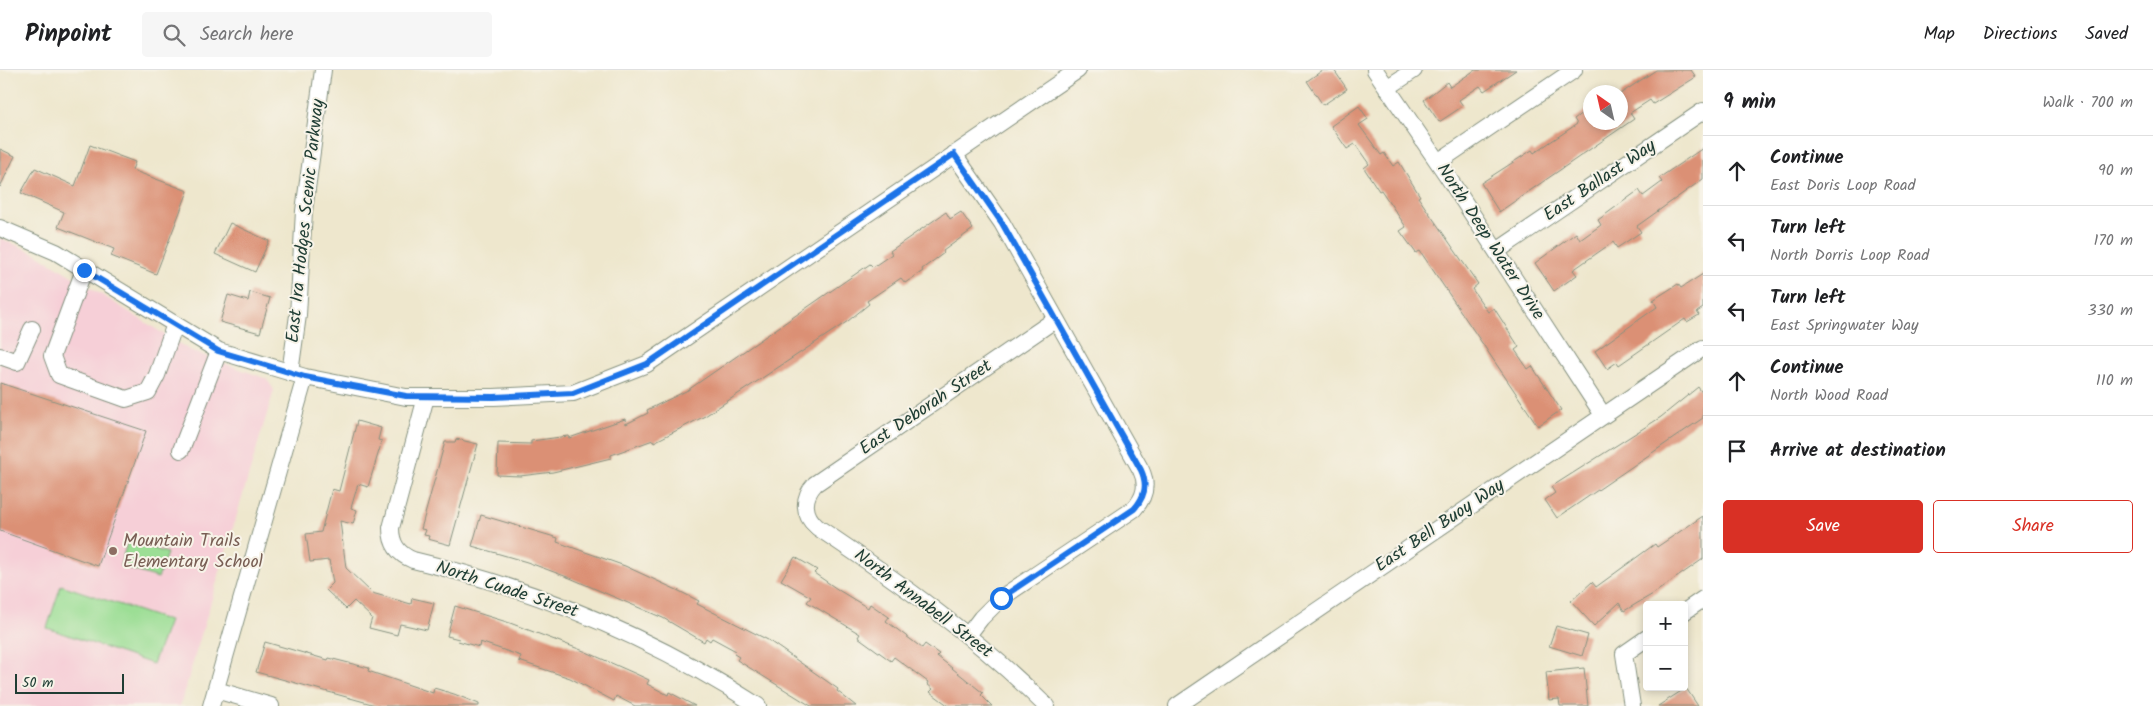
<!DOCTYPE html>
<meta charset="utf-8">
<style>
body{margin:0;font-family:Kalam,sans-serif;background:#f6f6f6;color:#202124}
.controls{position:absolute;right:15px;bottom:15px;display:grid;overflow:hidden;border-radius:5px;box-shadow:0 2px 8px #0003}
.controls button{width:45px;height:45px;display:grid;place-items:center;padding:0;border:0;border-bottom:1px solid #e0e0e0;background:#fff;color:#202124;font:25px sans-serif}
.compass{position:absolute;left:1583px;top:15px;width:45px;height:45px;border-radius:50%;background:#fff;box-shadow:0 2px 8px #0003;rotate:326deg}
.scale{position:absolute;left:15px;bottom:12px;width:109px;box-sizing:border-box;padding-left:5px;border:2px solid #1f3d34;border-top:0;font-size:14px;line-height:18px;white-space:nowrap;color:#1f3d34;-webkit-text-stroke:4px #f7f3e8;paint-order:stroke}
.stop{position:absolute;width:15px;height:15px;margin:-11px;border:4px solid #1a73e8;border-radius:50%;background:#fff}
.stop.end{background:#1a73e8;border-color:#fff;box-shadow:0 1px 5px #0008}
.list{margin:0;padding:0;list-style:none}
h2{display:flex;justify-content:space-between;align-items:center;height:65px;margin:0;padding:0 20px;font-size:21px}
h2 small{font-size:16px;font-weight:400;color:#757577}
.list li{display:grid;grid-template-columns:32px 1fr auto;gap:15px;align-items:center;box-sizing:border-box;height:70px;padding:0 20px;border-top:1px solid #e0e0e0}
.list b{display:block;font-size:19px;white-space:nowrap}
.list p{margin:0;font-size:16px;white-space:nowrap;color:#757577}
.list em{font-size:16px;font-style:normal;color:#757577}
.actions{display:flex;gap:10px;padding:15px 20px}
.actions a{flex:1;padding:11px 0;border:1px solid #d93025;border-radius:5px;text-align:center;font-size:18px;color:#d93025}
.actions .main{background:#d93025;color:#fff}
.icon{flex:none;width:28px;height:28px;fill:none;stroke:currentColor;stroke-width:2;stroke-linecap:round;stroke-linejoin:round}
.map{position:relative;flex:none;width:1703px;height:636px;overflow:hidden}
header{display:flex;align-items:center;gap:30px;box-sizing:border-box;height:70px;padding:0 25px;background:#fff;border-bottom:1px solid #e0e0e0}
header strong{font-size:24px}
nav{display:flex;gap:28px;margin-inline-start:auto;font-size:18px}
.search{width:350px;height:45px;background:#f6f6f6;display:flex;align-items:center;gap:12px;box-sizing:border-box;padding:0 18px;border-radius:5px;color:#757577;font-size:19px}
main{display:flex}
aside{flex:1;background:#fff}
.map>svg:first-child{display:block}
.built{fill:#f6cfd7}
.green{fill:#9cde95;stroke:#5e8e64}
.building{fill:#db9075}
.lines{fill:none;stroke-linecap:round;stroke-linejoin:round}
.minor-casing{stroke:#869280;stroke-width:18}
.minor{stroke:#fff;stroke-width:16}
.route{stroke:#1a73e8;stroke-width:6}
.education-dot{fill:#8d6e63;stroke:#f7f3e8;stroke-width:2}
.labels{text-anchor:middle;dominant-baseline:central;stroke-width:4;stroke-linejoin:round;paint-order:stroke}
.street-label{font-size:18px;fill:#1f3d34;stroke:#f7f3e8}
.education-label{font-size:18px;fill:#785e54;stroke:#f7f3e8;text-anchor:start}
</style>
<header>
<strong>Pinpoint</strong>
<div class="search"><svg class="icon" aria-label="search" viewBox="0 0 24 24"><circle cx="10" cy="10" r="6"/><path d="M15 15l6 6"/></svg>Search here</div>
<nav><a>Map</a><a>Directions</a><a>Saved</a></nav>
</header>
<main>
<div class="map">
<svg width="1703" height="636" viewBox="0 0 1703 636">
<rect width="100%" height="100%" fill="#f7f3e8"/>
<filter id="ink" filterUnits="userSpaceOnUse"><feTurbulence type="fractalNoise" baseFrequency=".02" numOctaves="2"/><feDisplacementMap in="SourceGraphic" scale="10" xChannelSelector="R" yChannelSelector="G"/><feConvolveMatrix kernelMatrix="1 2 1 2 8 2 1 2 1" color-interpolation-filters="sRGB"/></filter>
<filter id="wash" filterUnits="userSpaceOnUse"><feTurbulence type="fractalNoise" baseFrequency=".0096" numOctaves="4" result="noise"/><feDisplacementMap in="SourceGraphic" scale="20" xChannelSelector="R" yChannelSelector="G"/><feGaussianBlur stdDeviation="1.12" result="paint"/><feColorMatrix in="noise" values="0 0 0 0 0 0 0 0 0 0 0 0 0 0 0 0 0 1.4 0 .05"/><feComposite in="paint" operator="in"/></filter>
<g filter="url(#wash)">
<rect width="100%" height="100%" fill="#eee7cd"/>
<!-- built -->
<path class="built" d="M0 168 37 184 191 281 267 309 274 320 180 636H0Z"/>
<!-- green -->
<path class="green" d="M128 470 167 483 158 508 120 496Z
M61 515 169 551 153 594 47 558Z"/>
<g id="blocks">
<!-- building -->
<path class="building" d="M1323 0H1334L1347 19 1323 35 1307 11Z
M1475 0H1516L1484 21 1480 16 1459 30 1463 36 1439 52 1424 30 1447 12 1450 17Z
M1656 0H1691L1696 7 1653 34 1650 30 1630 43 1634 49 1499 142 1481 113 1532 80 1534 83 1577 54 1574 49 1590 37V52H1620V24Z
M1359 36 1368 49 1359 55 1381 85 1384 83 1393 96 1399 92 1420 126 1418 127 1478 214 1472 219 1488 242 1494 238 1519 277 1515 280 1528 299 1532 296 1561 340 1538 356 1420 181 1416 183 1400 161 1406 157 1381 120 1379 121 1364 98 1369 94 1355 74 1347 79 1331 56Z
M90 75 135 92 132 100 188 121 156 204 111 186 114 179 58 157 64 142 21 123 35 98 75 116Z
M1703 78V109L1637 156 1641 162 1617 178 1613 172 1573 200 1577 205 1554 221 1535 193 1576 163 1580 170 1601 155 1598 150 1639 120 1643 126 1662 112 1659 108Z
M0 79 15 86 0 117Z
M946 142 950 149 961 142 973 159 943 181 944 183 922 199 923 201 905 213 901 208 867 231 869 234 848 251 705 346 654 372 653 370 611 385V388L553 402 520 406 497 405 498 373 531 374V371L568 366 569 368 625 349 626 354 648 343 647 340 688 320 870 194 873 197 892 184 890 181Z
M230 153 269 171 255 202 215 184Z
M1703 204V238L1697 242 1699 245 1687 252 1685 249 1619 295 1617 292 1607 299 1595 281 1657 237 1653 230 1678 214 1681 218Z
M250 222 270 228 260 263 220 252 228 225 248 231Z
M0 313 146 361 98 496 0 461Z
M1698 317 1703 324V348L1557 448 1545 430 1555 423 1551 417 1661 347Z
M357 351 381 358 378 370 382 371 368 417 358 414 351 438 357 440 353 454 340 451 346 498 372 523 411 534 412 528 434 533 427 560 400 554 397 565 369 558 372 548 354 531 346 539 326 520 333 513 329 490 310 492 306 464 321 462 332 419 339 421Z
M456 369 478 374 450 475 428 469 429 466 424 465 426 460 421 459 445 372H455Z
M481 445 558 468 557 472 625 496 677 520 699 531 697 534 768 570 838 619 837 621 856 636H811L737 590 739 587 734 584 736 581 712 568 710 571 706 568 704 572 663 548 570 508 527 492 472 476Z
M1703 446V489L1653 524 1624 541 1619 533 1594 556 1571 531 1592 512 1596 517 1655 474 1657 477Z
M795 487 817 500 814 503 840 521 868 538 870 534 889 547 886 551 922 578 925 574 939 584 937 586 983 623 981 625 992 636H949L930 622 933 619 927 614 928 612 894 587 891 591 858 567 860 564 807 532 811 527 781 510Z
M455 536 510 553 584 581 634 603 649 610 647 614 668 625 669 622 695 636H635L616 626 614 631 570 608 519 591 521 586 480 572 479 577 458 571 459 569 447 566Z
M1556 556 1588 565 1582 586 1549 576Z
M265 572 328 590 329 588 369 598 368 601 433 623 434 618 454 624 479 634V636H379L256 602Z
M1584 598 1588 636H1560L1559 629 1549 630 1546 602Z
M1686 618 1698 636H1658Z"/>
</g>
</g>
<g filter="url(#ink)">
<use href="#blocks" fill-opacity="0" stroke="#869280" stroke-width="1"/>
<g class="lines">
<!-- minor casing -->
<g class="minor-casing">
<path id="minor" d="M1375 0 1446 104 1603 345
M1387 18 1414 0
M954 84 1002 153 1141 400C1148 415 1145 427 1134 439L1001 528 981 548 968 565
M1438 92 1574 0
M0 158 56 182 219 281 305 307 406 327H494L573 323 647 294 1078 0
M1497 181 1703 41
M84 200 52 286 59 305 126 329 148 322 157 305 175 254
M0 286 17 292 32 259
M290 303 298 245 304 141 323 0
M426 327 391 458C391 474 398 484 413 490 535 519 652 567 758 636
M181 380 219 281
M1684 542 1703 529
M216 620 271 636
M211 636 305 307
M1046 636C977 567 898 511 817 457 803 445 802 428 815 414L1056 249
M1177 636 1703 278
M1632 636 1624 584 1647 568"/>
</g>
<!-- minor -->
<use href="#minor" class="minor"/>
</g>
</g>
<g class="lines" filter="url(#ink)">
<!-- route -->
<path class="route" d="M84 200 218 281 305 307 406 326 494 327 573 323 647 294 954 84 1002 153 1141 400C1148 415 1145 427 1134 439L1001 528"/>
</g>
<!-- markers -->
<circle class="education-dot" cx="113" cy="481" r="5"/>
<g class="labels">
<!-- street labels -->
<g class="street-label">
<text transform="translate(1600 111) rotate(-34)">East Ballast Way</text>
<text transform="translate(306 151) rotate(-84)">East Ira Hodges Scenic Parkway</text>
<text transform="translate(1490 172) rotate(57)">North Deep Water Drive</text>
<text transform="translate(926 338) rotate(-34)">East Deborah Street</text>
<text transform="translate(1440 456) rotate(-34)">East Bell Buoy Way</text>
<text transform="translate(507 520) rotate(18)">North Cuade Street</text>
<text transform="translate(923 534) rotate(37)">North Annabell Street</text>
</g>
<!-- education labels -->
<g class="education-label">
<text x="123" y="471">Mountain Trails<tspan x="123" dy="21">Elementary School</tspan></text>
</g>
</g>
</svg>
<div class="controls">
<button>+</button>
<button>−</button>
</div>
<svg class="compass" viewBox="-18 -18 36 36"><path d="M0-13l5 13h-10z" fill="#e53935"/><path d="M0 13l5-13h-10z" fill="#757577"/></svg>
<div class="scale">50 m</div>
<div class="stop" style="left:1001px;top:528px"></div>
<div class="stop end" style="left:84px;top:200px"></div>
</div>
<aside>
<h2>9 min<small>Walk · 700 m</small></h2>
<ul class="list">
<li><svg class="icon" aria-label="ahead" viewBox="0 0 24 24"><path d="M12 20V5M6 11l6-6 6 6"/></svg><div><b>Continue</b><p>East Doris Loop Road</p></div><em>90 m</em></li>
<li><svg class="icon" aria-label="left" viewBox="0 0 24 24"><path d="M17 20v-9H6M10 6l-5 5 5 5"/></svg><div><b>Turn left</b><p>North Dorris Loop Road</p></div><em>170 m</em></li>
<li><svg class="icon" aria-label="left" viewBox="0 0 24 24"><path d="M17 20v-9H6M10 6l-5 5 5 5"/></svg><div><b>Turn left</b><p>East Springwater Way</p></div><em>330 m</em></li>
<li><svg class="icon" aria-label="ahead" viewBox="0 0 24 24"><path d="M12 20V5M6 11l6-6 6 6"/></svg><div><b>Continue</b><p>North Wood Road</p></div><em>110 m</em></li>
<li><svg class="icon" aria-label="arrive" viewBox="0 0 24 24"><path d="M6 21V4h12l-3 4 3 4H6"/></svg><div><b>Arrive at destination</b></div></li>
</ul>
<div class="actions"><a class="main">Save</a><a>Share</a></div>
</aside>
</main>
